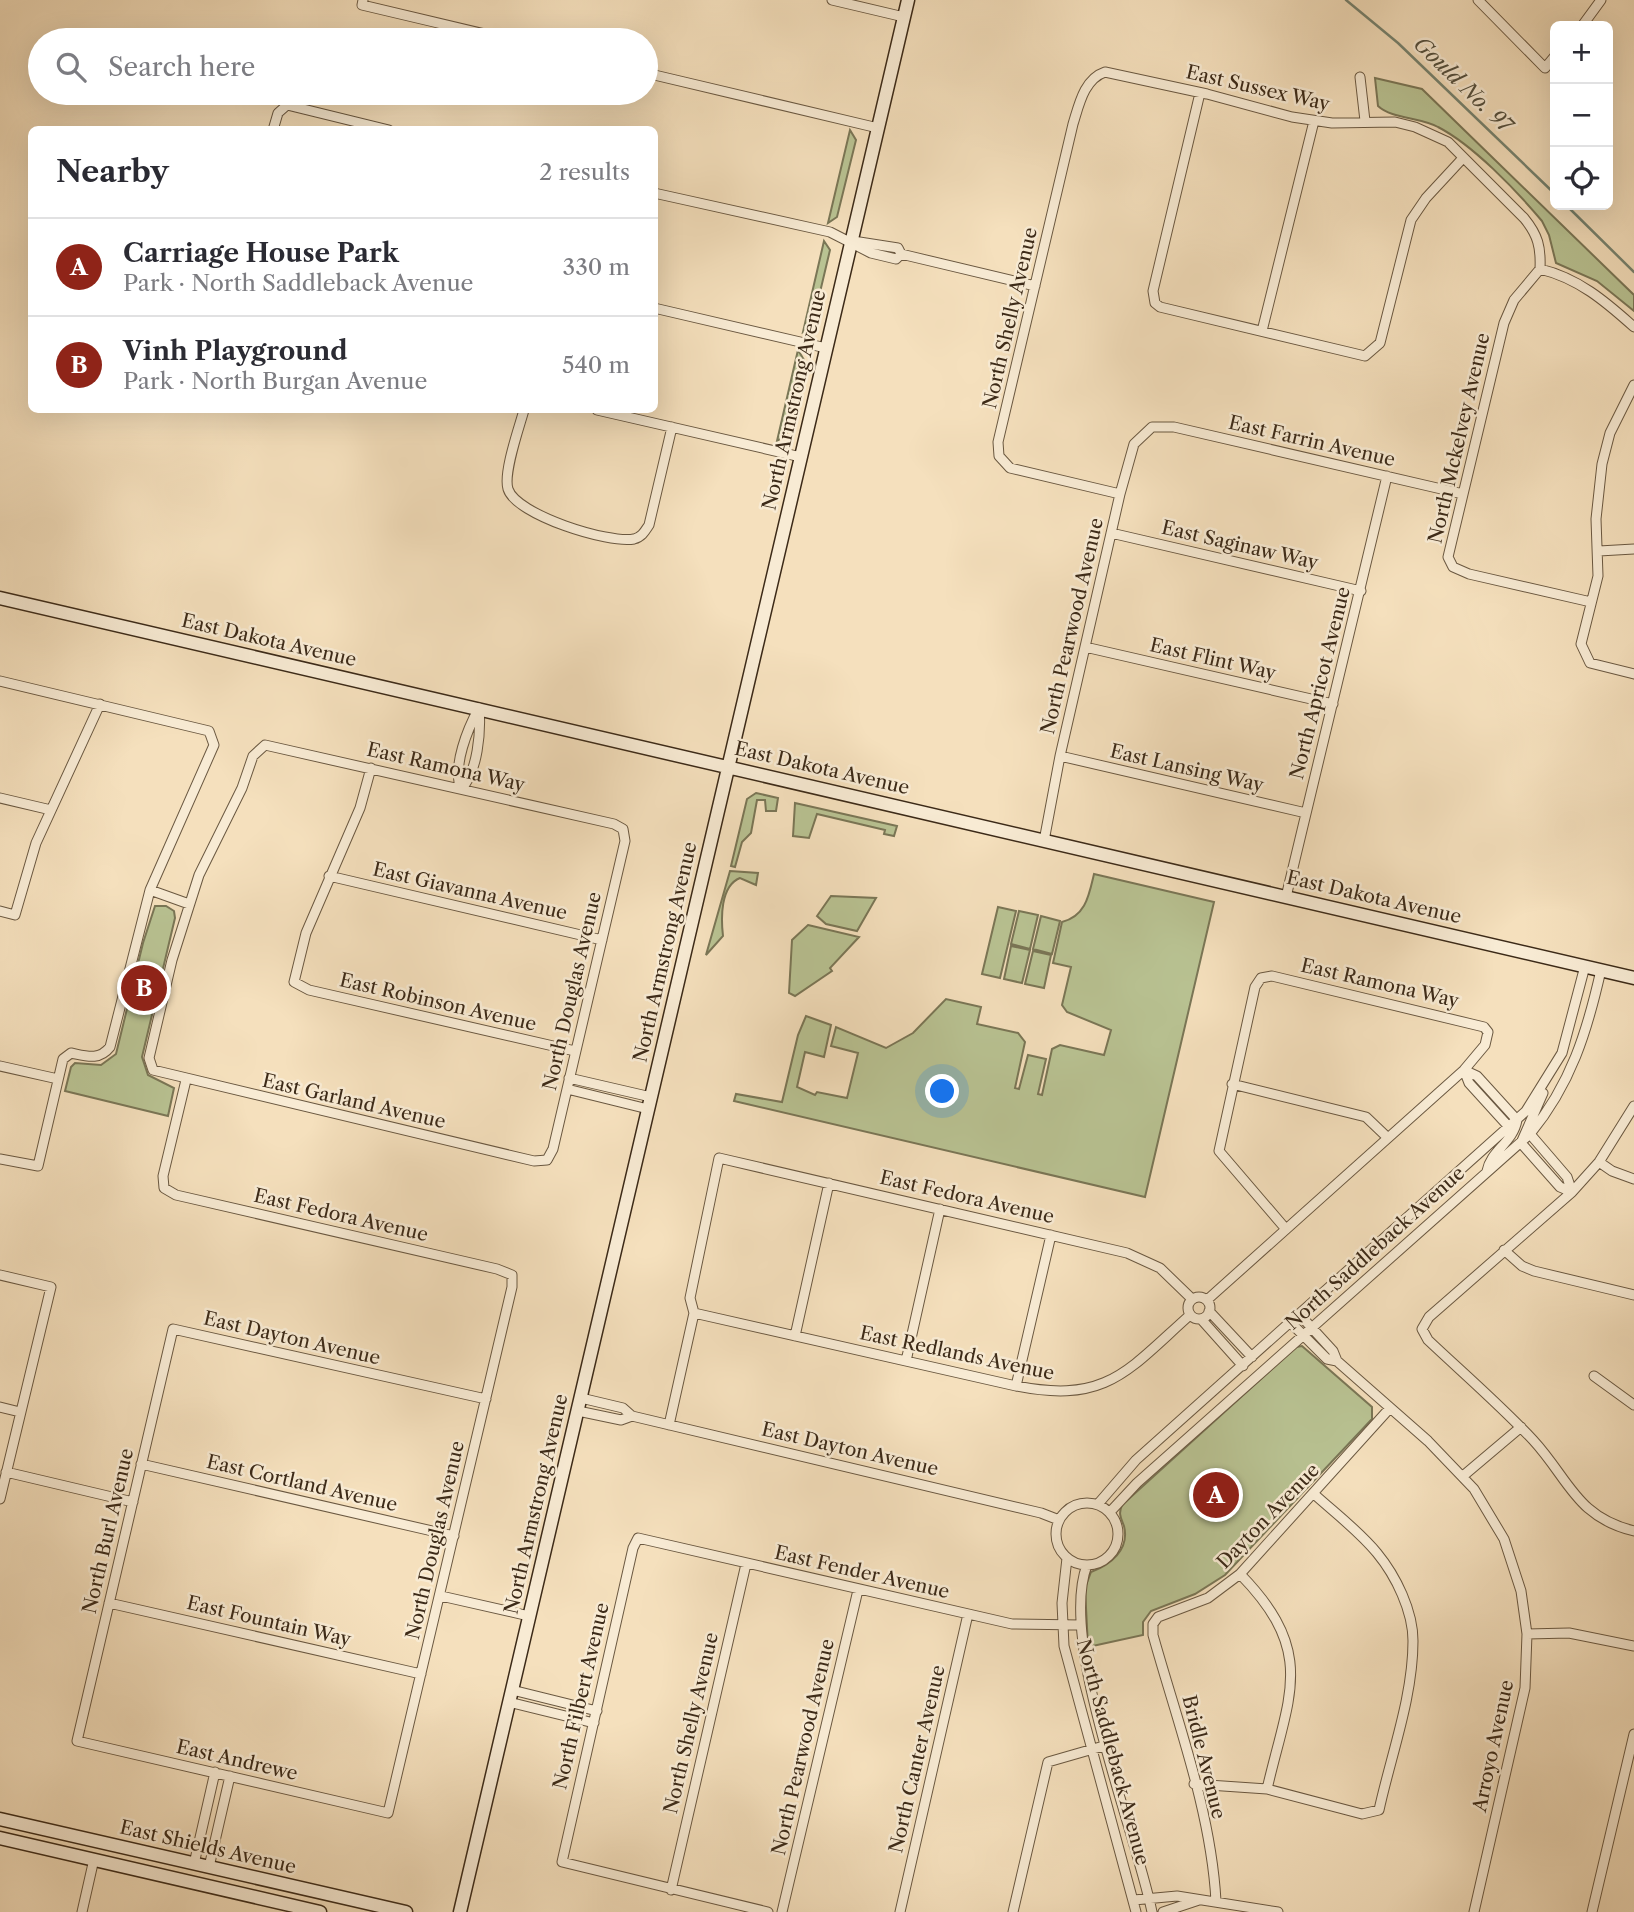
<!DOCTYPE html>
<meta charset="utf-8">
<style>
body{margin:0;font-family:"Libre Caslon Text",serif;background:#f2f2f3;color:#2b2b33}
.controls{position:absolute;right:21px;top:21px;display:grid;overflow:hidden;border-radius:10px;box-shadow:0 7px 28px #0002}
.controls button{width:63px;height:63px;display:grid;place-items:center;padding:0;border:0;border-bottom:2px solid #e1e1e2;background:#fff;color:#2b2b33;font:35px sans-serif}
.you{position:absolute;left:943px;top:1092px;width:24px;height:24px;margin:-18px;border:5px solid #fff;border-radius:50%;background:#1a73e8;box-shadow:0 0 0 10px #1a73e833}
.badge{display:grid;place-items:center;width:46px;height:46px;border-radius:50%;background:#8f2418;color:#fff;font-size:23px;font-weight:700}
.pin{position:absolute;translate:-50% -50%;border:4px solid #fff;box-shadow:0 2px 7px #0006}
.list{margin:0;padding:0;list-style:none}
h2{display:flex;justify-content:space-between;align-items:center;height:91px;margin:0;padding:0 28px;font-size:30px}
h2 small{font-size:23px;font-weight:400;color:#7c7c81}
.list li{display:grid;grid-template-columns:46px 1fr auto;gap:21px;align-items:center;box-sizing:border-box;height:98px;padding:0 28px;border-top:2px solid #e1e1e2}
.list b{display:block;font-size:26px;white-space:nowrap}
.list p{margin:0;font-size:23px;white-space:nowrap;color:#7c7c81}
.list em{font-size:23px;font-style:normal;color:#7c7c81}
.icon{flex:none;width:38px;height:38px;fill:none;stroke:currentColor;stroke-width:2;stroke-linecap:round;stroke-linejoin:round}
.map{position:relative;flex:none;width:1634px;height:1912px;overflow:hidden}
.search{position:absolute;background:#fff;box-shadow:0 7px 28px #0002;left:28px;top:28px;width:630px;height:77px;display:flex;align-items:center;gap:18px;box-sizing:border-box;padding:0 24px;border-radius:38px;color:#7c7c81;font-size:26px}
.panel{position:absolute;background:#fff;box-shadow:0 7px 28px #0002;left:28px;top:126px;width:630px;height:287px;border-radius:10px}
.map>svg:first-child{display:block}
.green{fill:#b9c393;stroke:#7a7656;stroke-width:2}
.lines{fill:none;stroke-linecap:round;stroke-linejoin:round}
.stream{stroke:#768370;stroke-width:2.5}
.street-casing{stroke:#6a5841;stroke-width:11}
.secondary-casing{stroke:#3c2a18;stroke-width:15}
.street{stroke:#f8ebd4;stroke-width:9}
.secondary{stroke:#f8ebd4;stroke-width:12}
.labels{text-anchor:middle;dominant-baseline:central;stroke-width:5;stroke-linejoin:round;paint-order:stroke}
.street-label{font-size:19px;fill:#3c2a18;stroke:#f8ebd4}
.water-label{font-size:21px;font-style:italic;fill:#544f3d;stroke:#f8ebd4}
</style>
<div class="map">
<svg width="1634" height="1912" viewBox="0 0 1634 1912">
<rect width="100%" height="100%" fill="#f5e0bd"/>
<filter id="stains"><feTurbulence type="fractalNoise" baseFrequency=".00286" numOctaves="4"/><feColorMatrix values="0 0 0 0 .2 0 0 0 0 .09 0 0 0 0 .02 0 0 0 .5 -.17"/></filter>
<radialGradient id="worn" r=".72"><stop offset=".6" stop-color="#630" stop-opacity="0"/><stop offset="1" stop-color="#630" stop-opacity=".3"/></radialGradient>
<!-- green -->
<path class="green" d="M1375 78 1422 89 1634 295V311L1597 281 1556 263 1549 235 1542 221C1516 190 1473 145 1438 127 1420 117 1392 119 1378 106Z
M850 130 856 140 837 217 828 223Z
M824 241 830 250 812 326 803 332Z
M798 350 804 360 786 435 777 441Z
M756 793 778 798 776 811H766L765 800H757L751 833 742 842 735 867 731 866 747 799Z
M795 803 897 826 894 836 884 834 885 830 817 814 809 838 793 836Z
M730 871 758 873 756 885 740 878C720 886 721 919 723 936L706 955Z
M1094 874 1214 902 1145 1197 734 1101 736 1094 782 1102 798 1035 806 1016 831 1025 824 1057 805 1052 797 1087 815 1095 817 1092 847 1098 858 1053 831 1046 836 1027 886 1048 913 1033 946 999 981 1007 977 1024 1018 1033 1025 1042 1015 1088 1019 1089 1028 1055 1046 1059 1038 1094 1042 1095 1052 1049 1060 1045 1104 1055 1111 1030 1067 1012 1062 1005 1071 967 1053 963 1062 922C1086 916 1089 895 1094 874Z
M831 896 876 898 857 931 826 924 817 916Z
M155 906H166L174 911 175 918 142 1057 148 1075 174 1088 168 1116 65 1091 71 1067 75 1063 101 1065 116 1054 143 943Z
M998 907 1016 911 1000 978 982 974Z
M1019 911 1038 915 1030 949 1011 944Z
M1041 916 1060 921 1052 954 1033 949Z
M808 925 859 937 830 968 832 971 795 996 789 993 792 940Z
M1011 946 1030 950 1022 983 1004 979Z
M1033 951 1051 955 1044 988 1025 984Z
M1302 1346 1372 1407V1419L1225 1575 1195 1594 1151 1611 1143 1622V1635L1088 1647 1085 1588 1091 1572C1110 1565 1130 1550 1124 1526 1121 1518 1118 1514 1122 1505L1296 1347Z"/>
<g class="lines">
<!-- stream -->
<path class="stream" d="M1346 0 1398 43 1555 194
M1566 205 1634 272"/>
<!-- street casing -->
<g class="street-casing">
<path id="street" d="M363 0 362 5 510 40
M832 0 904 17
M1478 0 1545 68 1555 56
M1582 26 1601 0
M646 73 878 128
M1360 77 1365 121
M1200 93 1153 291 1155 303 1160 307 1365 356 1380 343 1411 220 1426 198 1463 158
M273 130 278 113 287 105 389 130
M654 193 830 232 871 253 896 259 901 254
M853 241 898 248 901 254 1035 286
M1540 269 1514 300 1504 323 1448 557 1453 567 1469 574 1591 602
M1540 269C1578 278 1605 301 1634 327
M654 308 826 348
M1262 331 1314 121
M1634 385 1610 433 1602 464 1596 519 1598 576 1581 644 1590 663 1634 674
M524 410C519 428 503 473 508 489 516 515 609 544 634 539 642 537 645 531 649 525L672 427
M597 410 801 457
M1120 494 1010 468 999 456 998 442 1073 124C1079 105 1084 79 1105 72L1207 94 1292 117 1332 123 1395 122 1415 127 1448 142 1524 218C1538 235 1541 247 1540 269
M1111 533 1361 591
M1599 551 1634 549
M1085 647 1333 704
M0 681 209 731 214 745 150 890 110 1047C99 1061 86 1056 71 1053L63 1059 38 1166 0 1159
M479 708C481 731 478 772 461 789 452 766 468 728 479 708Z
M265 745 614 824 623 829 625 841 553 1149 547 1160 534 1161 153 1070 149 1058 172 960 199 875 242 788 253 756Z
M1060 756 1306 813
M371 768 360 808 306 933 294 982 309 990 575 1051
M0 798 51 810
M1044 841 1060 756 1120 494 1134 444 1152 427H1174L1463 494
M329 876 602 940
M150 890 189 904
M1286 897 1387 476
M0 911 15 915 36 843 100 704
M0 1066 58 1079
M1464 1070 1477 1076 1517 1120C1513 1143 1491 1150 1487 1171
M1464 1070 1469 1083 1509 1127
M569 1078 651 1097
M186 1080 163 1176 164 1188 176 1195 497 1269 512 1275V1287L388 1813 77 1741 173 1329 486 1399
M1232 1084 1366 1117 1388 1138
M567 1089 648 1109
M1543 1093 1521 1143 1560 1187 1572 1192
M1634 1106 1599 1162 1572 1192 1429 1317 1422 1329 1428 1340C1463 1373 1500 1405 1533 1440 1569 1479 1576 1517 1634 1531
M1530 1134 1567 1177 1572 1192
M1599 1162 1612 1171 1634 1179
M1504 1250 1522 1266 1534 1271 1634 1295
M0 1275 51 1287 0 1499
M1188 1308a11 11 0 1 1 22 0a11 11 0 1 1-22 0Z
M1207 1300 1464 1070 1485 1045 1488 1032 1484 1027 1272 976 1261 978 1255 987 1219 1151 1285 1228
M1209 1311 1252 1357
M694 1313 1016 1386C1107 1404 1127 1371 1190 1315
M1300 1315 1333 1351 1337 1361 1428 1441 1474 1489 1504 1539 1521 1591 1527 1634 1525 1688 1474 1912
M1201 1319 1243 1366
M1291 1323 1327 1359 1337 1361
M795 1336 829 1183
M906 1361 940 1209
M1594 1376 1634 1405
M1016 1386 1051 1235
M581 1398 623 1408 632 1416 1041 1513 1059 1520
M0 1407 20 1412
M578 1411 621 1420 632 1416
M669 1425 694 1313 690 1298 719 1158 1127 1253 1160 1268 1192 1299
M141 1464 454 1536
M6 1472 133 1502
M1463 1476 1521 1427
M1056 1534a31 31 0 1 1 62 0a31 31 0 1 1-62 0Z
M1098 1504 1136 1460 1526 1111 1562 1053 1585 966
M1110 1512 1137 1483 1530 1134C1571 1084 1587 1032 1601 970
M1067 1558 1062 1603 1064 1646 1136 1912
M1087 1565C1058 1641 1135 1828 1152 1912
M1240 1574C1317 1653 1289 1694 1267 1789
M441 1596 529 1616
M109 1603 421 1674
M1527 1634 1569 1633 1634 1646
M512 1690 597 1711
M509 1702 594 1723
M1194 1784 1267 1789 1362 1814 1379 1810C1391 1755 1413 1697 1413 1641 1413 1611 1396 1576 1377 1553 1359 1531 1335 1513 1314 1494
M194 1864 215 1772
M209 1867 230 1776
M671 1890 746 1564
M1134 1900 1177 1896 1278 1912
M1216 1901C1211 1811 1177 1721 1153 1635V1624L1158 1617 1208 1598 1240 1574 1390 1408
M82 1912 94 1859
M768 1912 562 1862 633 1548 638 1538 1012 1624 1080 1625
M782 1912 858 1590
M900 1912 968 1614
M1013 1912 1048 1762 1107 1745
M1163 1912 1199 1900
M1592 1912 1634 1734"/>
</g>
<!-- secondary casing -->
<g class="secondary-casing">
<path id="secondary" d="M0 598 1634 978
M0 1819 406 1912
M0 1838 320 1912
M460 1912 908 0"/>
</g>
<!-- street -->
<use href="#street" class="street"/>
<!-- secondary -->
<use href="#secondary" class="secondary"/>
</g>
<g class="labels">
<!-- street labels -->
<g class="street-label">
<text transform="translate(1258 88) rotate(13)">East Sussex Way</text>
<text transform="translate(1010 318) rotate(-77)">North Shelly Avenue</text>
<text transform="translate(794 400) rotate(-77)">North Armstrong Avenue</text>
<text transform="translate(1459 438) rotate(-77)">North Mckelvey Avenue</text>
<text transform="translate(1312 441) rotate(13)">East Farrin Avenue</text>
<text transform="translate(1240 545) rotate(13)">East Saginaw Way</text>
<text transform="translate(1072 626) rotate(-77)">North Pearwood Avenue</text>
<text transform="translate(269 640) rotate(13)">East Dakota Avenue</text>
<text transform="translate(1213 659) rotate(13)">East Flint Way</text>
<text transform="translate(1320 683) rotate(-76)">North Apricot Avenue</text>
<text transform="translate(446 767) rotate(13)">East Ramona Way</text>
<text transform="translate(822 768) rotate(13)">East Dakota Avenue</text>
<text transform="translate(1187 768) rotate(13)">East Lansing Way</text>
<text transform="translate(470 891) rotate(13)">East Giavanna Avenue</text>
<text transform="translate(1374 897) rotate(13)">East Dakota Avenue</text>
<text transform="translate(665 952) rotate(-77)">North Armstrong Avenue</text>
<text transform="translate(1380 983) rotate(13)">East Ramona Way</text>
<text transform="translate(572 991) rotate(-77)">North Douglas Avenue</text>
<text transform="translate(438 1002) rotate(13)">East Robinson Avenue</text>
<text transform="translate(354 1101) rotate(13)">East Garland Avenue</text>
<text transform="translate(967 1197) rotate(13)">East Fedora Avenue</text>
<text transform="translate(341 1215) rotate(13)">East Fedora Avenue</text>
<text transform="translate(1375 1248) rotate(-42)">North Saddleback Avenue</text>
<text transform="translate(292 1338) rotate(13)">East Dayton Avenue</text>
<text transform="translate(957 1353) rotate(12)">East Redlands Avenue</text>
<text transform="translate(850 1449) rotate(13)">East Dayton Avenue</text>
<text transform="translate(302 1483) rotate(13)">East Cortland Avenue</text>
<text transform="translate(536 1504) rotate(-77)">North Armstrong Avenue</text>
<text transform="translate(1268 1516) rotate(-46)">Dayton Avenue</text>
<text transform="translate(108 1531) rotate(-77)">North Burl Avenue</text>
<text transform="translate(435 1540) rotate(-77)">North Douglas Avenue</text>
<text transform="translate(862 1572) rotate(13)">East Fender Avenue</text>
<text transform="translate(269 1621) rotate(13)">East Fountain Way</text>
<text transform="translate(581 1696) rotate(-77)">North Filbert Avenue</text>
<text transform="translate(691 1723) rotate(-77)">North Shelly Avenue</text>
<text transform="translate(1493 1746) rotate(-78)">Arroyo Avenue</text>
<text transform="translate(803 1747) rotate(-77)">North Pearwood Avenue</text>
<text transform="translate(1113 1752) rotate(75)">North Saddleback Avenue</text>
<text transform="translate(1204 1757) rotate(76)">Bridle Avenue</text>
<text transform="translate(917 1759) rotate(-77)">North Canter Avenue</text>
<text transform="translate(237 1760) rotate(13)">East Andrewe</text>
<text transform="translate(208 1847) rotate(13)">East Shields Avenue</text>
</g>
<!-- water labels -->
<g class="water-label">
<text transform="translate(1463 84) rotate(44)">Gould No. 97</text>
</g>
</g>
<rect width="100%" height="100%" filter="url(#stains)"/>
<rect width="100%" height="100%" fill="url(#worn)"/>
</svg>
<div class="controls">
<button>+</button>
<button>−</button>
<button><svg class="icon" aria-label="locate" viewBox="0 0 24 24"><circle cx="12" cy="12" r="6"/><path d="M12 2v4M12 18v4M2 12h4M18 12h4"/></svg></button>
</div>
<div class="you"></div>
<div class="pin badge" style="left:1216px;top:1495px">A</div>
<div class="pin badge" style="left:144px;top:988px">B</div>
<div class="search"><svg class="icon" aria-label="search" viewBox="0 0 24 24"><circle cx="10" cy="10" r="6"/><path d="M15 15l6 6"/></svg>Search here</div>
<section class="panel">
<h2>Nearby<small>2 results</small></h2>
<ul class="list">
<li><span class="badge">A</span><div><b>Carriage House Park</b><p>Park · North Saddleback Avenue</p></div><em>330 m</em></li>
<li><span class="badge">B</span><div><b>Vinh Playground</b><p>Park · North Burgan Avenue</p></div><em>540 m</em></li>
</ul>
</section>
</div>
